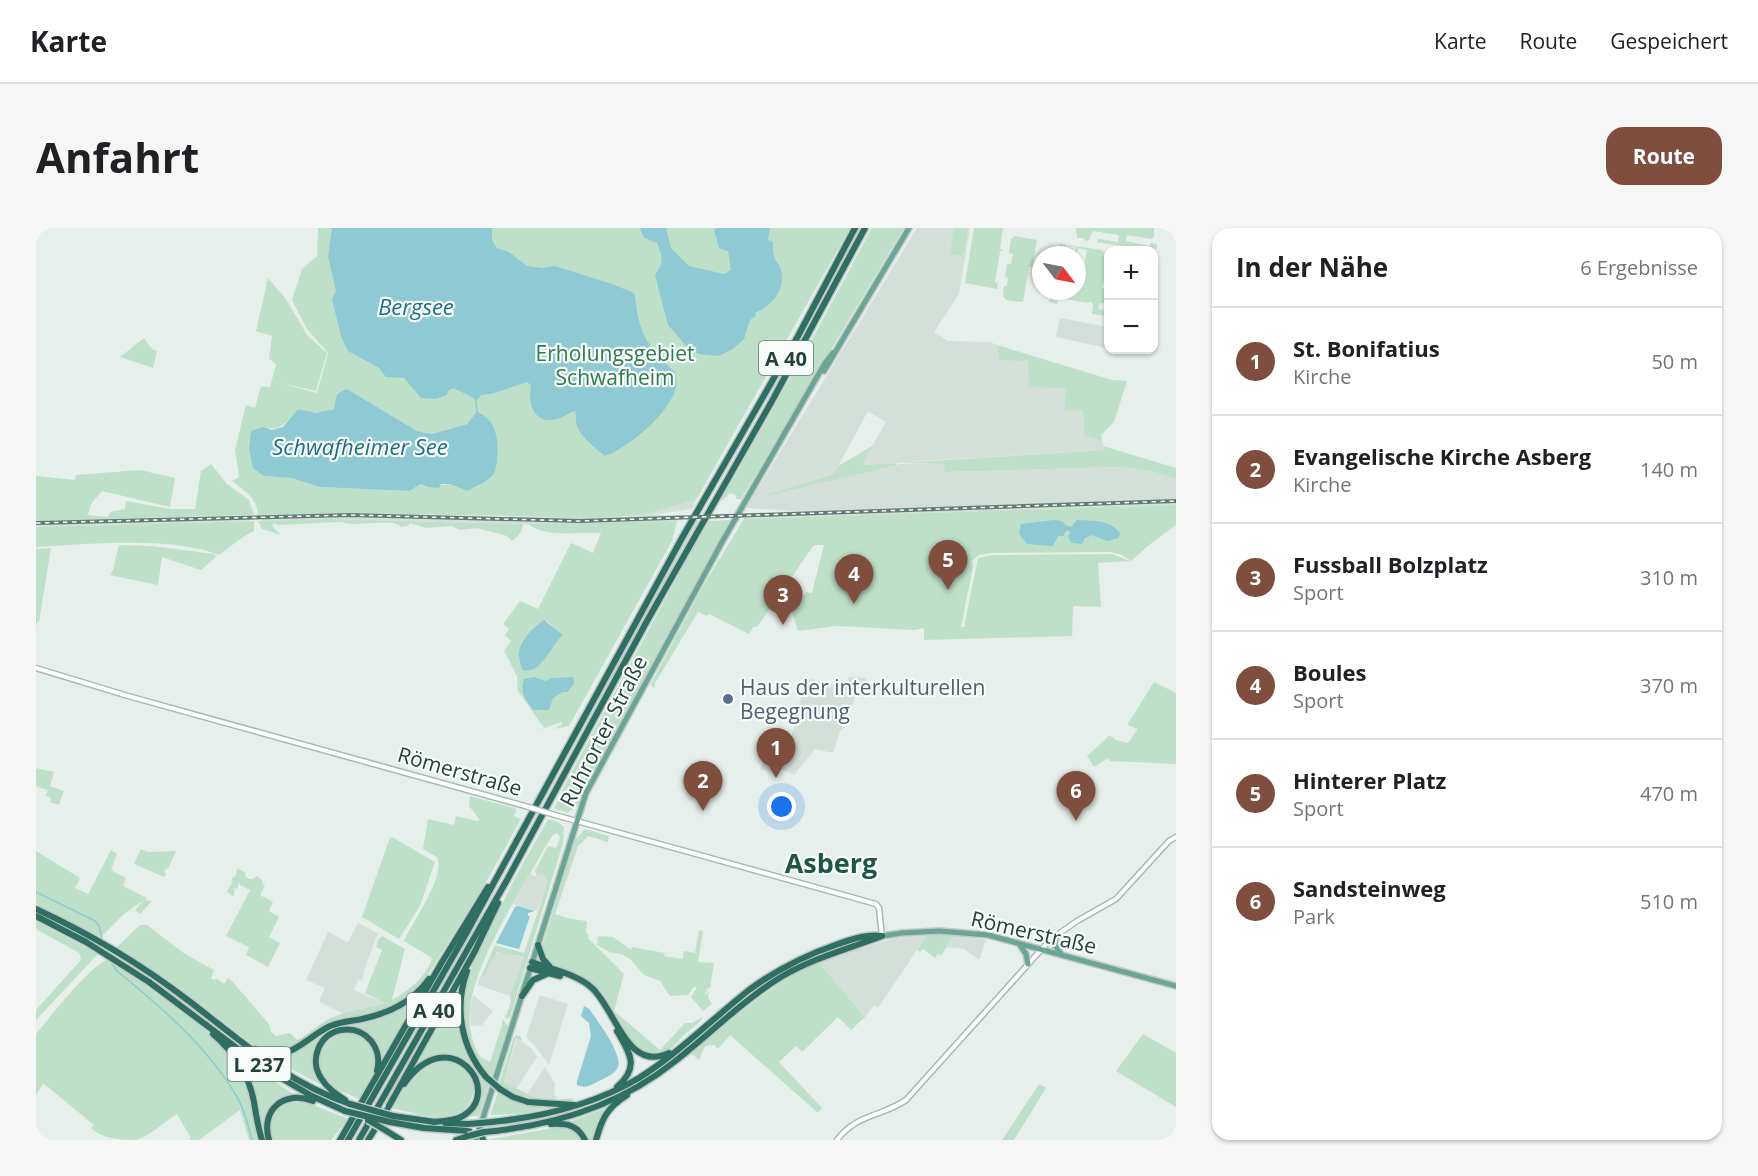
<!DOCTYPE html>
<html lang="de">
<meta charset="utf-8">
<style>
body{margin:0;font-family:"Open Sans",sans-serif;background:#f6f6f6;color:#202124}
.controls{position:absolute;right:18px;top:18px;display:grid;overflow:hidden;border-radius:12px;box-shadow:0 2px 4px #0004}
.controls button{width:54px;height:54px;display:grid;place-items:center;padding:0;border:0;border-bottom:2px solid #e0e0e0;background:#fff;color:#202124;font:30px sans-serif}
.compass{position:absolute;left:996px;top:18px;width:54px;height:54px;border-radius:50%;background:#fff;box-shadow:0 2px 4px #0004;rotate:122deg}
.you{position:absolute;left:746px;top:579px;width:21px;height:21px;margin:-15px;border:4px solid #fff;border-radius:50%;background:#1a73e8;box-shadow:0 0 0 9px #1a73e833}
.badge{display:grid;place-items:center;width:39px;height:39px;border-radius:50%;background:#7f4e3f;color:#fff;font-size:20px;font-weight:700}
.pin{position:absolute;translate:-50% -50px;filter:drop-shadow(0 2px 3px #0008)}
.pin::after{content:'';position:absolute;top:32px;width:21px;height:18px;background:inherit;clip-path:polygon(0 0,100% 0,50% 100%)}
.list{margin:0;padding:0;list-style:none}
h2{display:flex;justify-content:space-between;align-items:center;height:78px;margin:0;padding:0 24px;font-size:26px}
h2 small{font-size:20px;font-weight:400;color:#757577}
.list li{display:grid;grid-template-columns:39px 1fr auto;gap:18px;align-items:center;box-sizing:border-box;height:108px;padding:0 24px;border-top:2px solid #e0e0e0}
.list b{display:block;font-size:22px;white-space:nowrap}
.list p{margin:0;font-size:20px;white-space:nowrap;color:#757577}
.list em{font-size:20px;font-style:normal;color:#757577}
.map{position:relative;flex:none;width:1140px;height:912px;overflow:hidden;border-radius:18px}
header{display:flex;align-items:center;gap:36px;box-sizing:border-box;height:84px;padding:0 30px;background:#fff;border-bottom:2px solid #e0e0e0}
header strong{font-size:28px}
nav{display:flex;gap:33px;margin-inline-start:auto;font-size:21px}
.intro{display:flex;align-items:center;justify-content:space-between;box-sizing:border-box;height:144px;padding:0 36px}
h1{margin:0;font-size:42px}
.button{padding:15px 27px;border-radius:18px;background:#7f4e3f;color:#fff;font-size:21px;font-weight:700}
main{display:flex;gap:36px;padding:0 36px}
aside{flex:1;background:#fff;border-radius:18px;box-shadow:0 2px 4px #0004}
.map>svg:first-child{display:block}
.built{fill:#d4dfda}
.green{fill:#bfe0c8;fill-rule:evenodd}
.water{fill:#8ec9d4}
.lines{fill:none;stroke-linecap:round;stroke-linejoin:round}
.stream{stroke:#8ec9d4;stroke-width:1.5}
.minor-casing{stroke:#a8b8b2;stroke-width:7}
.major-casing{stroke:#c2cac8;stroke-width:8}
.highway-casing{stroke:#c2cac8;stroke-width:9}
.minor{stroke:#fff;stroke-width:4}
.major{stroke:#6aa596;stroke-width:5}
.highway{stroke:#2f6f62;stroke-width:6}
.rail-casing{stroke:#5f7d75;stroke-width:4}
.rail{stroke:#f7fbf9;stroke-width:1.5;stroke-dasharray:4.5;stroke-linecap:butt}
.minor-bridge-casing{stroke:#a8b8b2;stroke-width:7;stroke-linecap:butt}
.highway-bridge-casing{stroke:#c2cac8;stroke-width:9;stroke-linecap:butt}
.minor-bridge{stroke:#fff;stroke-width:4}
.highway-bridge{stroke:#2f6f62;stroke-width:6}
.service-dot{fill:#5c6f8a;stroke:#f7fbf9;stroke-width:2}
.labels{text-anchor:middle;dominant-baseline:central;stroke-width:4.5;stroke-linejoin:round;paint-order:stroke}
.shield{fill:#f7fbf9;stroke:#637a73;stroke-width:1.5}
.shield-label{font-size:20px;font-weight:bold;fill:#24423a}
.park-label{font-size:21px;fill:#2d7a4b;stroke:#f7fbf9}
.service-label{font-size:21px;fill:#4e5e75;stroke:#f7fbf9;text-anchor:start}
.street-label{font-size:21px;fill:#24423a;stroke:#f7fbf9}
.water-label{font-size:22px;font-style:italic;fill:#1c6f80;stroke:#f7fbf9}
.district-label{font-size:27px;font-weight:bold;fill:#1f5548;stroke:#f7fbf9}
</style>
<header>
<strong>Karte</strong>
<nav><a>Karte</a><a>Route</a><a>Gespeichert</a></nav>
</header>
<div class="intro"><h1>Anfahrt</h1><a class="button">Route</a></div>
<main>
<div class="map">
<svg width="1140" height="912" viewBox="0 0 1140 912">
<rect width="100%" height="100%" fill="#e6efeb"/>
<!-- built -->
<path class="built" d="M881 0H934L923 66 898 104 912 113 954 114 961 117 963 132H993L1030 160 1047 182 1048 208 1066 213 1068 222 825 237 850 194 832 183 798 246 731 266V268L786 253 865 236H909V244L1083 239 1114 243 1140 251V277L708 291V286L762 283 710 280Z
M1024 90 1072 99 1071 120 1020 109Z
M660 272 656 281 616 287H650L641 293 608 295 487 296 291 291 226 293V287L315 285 479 289H590Z
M213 288V293L0 299V293Z
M813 449 831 450 821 463 814 483 813 496 804 503 797 525 779 521 758 547 745 541H736L735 545 725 541 735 510 754 514 770 450 810 460Z
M494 646 502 649 503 646 510 648 513 653 501 683 477 676Z
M322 695 342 705 327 745 328 746 326 753 322 751 318 762 348 775 332 781 308 786 283 774 289 760 270 752 292 704 312 714Z
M891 707 842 780 838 777 829 789 782 733 860 710Z
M918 707 950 712 943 732 928 721 911 719Z
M463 723 488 730 474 768 442 757 456 730Z
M437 767 457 783 446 797 435 798 434 781Z
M504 767 532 776 513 837 499 818 490 809Z
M481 810 496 821 501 829 480 861 468 854Z
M509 839 519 856 518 865 521 871 519 872 498 869 492 865Z"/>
<!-- green -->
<path class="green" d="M282 0H814L660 272 610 286 570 290 316 285 222 287C221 270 209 263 196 253L203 249 199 222 210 177 219 180 225 158 234 159 240 136 233 131 236 108 220 103 232 50 250 71 271 107 291 125 280 163 244 155 281 165 292 125 271 101 256 72 266 41 281 28ZM311 161 381 203 396 206 431 196V263L414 256 392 259 385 256 373 263 284 259 255 250 228 248V199C245 205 251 193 262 181L280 185 298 181Z
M823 0H826L755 129 672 272 755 127Z
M836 0H868L705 271H700V267L694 265 687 272H683L693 258 773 117Z
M918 0H932L928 24 925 28 914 26Z
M938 0H967L964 21 967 22 964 24 959 54 962 55 961 61 929 55Z
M1040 0H1118V8L1116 11 1091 7 1090 13 1114 18 1115 15 1121 16V20L1118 23 1061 14 1062 11 1082 14 1083 7 1057 3 1053 12 1049 13 1047 10H1041Z
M979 8 1001 12 996 39H993L987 74 970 72 967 67 968 58H971L972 50 969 49 971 36H975L977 26 973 25 975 11Z
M1024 16 1066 22 1072 30 1069 39 1072 40V55L1067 54 1066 60 1072 61V76L1064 75 1062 81 1072 83V88L1056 86 1057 76 1053 73V75L1022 70 1021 76 1013 74 1015 63H1041V37L1048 38 1051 22 1042 20 1040 27H1039L1040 19 1030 17 1028 27H1022Z
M108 110 116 121 121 123 117 140 84 129Z
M961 117 1076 152 1091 153 1078 194 1065 207 1066 213 1048 208 1047 182 1029 183 1030 160 993 159 992 133 963 132Z
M836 218 826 237 861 235 860 237 731 268V266L798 246 802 238Z
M1067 218 1140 240V251L1114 243 1083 239 909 244 908 236 865 235 1068 222Z
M175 236 191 256 213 272 218 287 0 293V248L39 252 40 247 104 242 139 250 134 279 66 263 55 276 52 287 72 289 74 284 89 281 90 273 134 281H159L165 243Z
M1140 277V297L1113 317 1095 333 1086 327 1075 324 955 325 943 327 936 333 937 338 925 399H928L942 330 956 327 1076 326 1094 333 1062 335 1065 379 1037 378 1036 407 1038 408 888 412V400L878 402 800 398 762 403 755 381 760 380 770 364 776 365 788 317H778L721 399H717L713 406 673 386 671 388 662 384 619 455V460L615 458 616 454 666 360 708 291Z
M291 291 487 296C487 303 481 310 476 313L471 308 441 300 424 302 415 298 389 300 374 295 372 298 365 299C356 289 322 300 305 294L242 297 238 295 236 298 245 307 226 301 222 293Z
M694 292 557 544 542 578 531 585 518 580 531 553 664 307 673 293Z
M218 293V303L207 309 183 327C134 308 53 316 0 319V299Z
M641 293 636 313 533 498 519 501 526 496 525 494 498 504 508 500 482 463 481 448 468 423 475 413 469 407 473 401 467 396 484 373 502 381 535 315 557 325 565 305C542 303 512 311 492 296ZM511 393 526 407 518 415 506 435 486 442 483 425 493 407Z
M660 293H662L504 577Z
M83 317 115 318 178 326 180 329 165 342 126 329 122 357 74 347 77 342Z
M15 320 3 394H1L0 400V321Z
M1118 454 1140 465V536L1074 533 1072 530 1058 539 1051 528 1074 507 1079 512 1092 515 1102 501 1091 497Z
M0 540 18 544 14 558 28 563 23 577 14 574 15 570 10 568 12 562 0 558Z
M434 568 481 581 478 588 485 591 448 658 391 748 376 765 360 776 341 784 288 797 250 822 236 824 217 817 140 758 81 719 104 697H111L149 726 178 742 175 750 179 752 180 750 188 756 192 750 196 753 233 796 235 804 240 808 254 805 261 812C273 807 281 796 293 791 310 782 330 782 348 775L329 765 346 722 340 719 342 712 346 708 369 721 356 772C373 762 390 750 396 730L368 713C376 694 410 649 401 629L387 621 392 591 418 597 420 588 441 593 444 592 433 578Z
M512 591 522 594 528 599 527 615 474 789 470 791 468 787 470 788 475 774 474 768 488 729 461 724 442 757 443 753 459 717 488 725 512 653 510 652V648L503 646 502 650 499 643 512 618 520 620 524 609 521 605 517 607 509 619C485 664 439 731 434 781 432 798 436 815 444 829L454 834 466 797V791L472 798 456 848 443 835 430 804 428 774 431 751 443 722 480 648Z
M549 601 573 608 572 614 552 608 542 618 519 686 535 691 551 693 550 704 553 708 552 710 588 746 578 783 624 822 649 795H656L667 789C662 798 651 803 644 811 604 859 584 787 563 763 560 760 556 757 552 754 537 742 504 742 507 716L539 612Z
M356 609 399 634 384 678 363 711 326 689 353 612Z
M105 621 112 624 140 623 132 641 130 640 128 644 130 646 128 649 98 636Z
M75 622 81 626 75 642 90 650 87 658 111 670 109 672 116 673 104 686 99 682 108 672 88 686 65 709 0 676V623L44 650 39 660 52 666Z
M201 640 210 645 209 648 213 651H217L221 648 227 653 226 656 229 657 224 667 237 674 233 683 243 689 233 709 244 715 232 739 210 727 213 719 190 708 214 662 204 657V654L201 661 197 660 199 663 197 669 191 663 197 654 195 652 200 647Z
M0 693 62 726 0 792V782L44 733 45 729 43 725 0 701Z
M663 702 667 703 662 734 678 735 674 760H672L669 766 670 767 673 763 672 770 676 776 667 783 655 769 661 759H658L652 767 634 768 624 753 608 747 594 731 587 727 574 724 561 717 562 708 577 709 595 722 596 719 629 725 628 728 647 731 648 723 659 725Z
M891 707H918L905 728 902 726 899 730 887 721 884 724 881 722Z
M71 732C86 740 100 750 114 760 148 784 188 810 206 849 216 869 215 892 222 912H213L204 882 163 912H152L155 910 141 886C131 892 111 910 100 912 83 912 67 911 55 900L58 897 7 855 0 867V806C13 790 54 738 71 732Z
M782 733 829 789 815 802 802 789 766 824 760 818 743 834 786 880 782 885 694 807 682 821 678 817 669 818 663 832 655 825C696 791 734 757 782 733Z
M426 752C426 795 420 822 453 857L443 888H430L433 885 443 857 421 831 387 835 374 845Z
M387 761 345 836 329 805 295 804 277 832 291 860 253 840 234 828H239L295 800 345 788Z
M314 805C354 817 338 846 324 871 312 866 297 862 288 849 274 827 292 806 314 805Z
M1107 806 1140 825V879L1080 843Z
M480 807 484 808 487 813 480 810 468 854 498 869 519 872 538 870 535 873C509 875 485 871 463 856L477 812Z
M198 826 259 867 243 873 228 902 230 912H227L220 873Z
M409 832C416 834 424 836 430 842 444 856 437 882 418 887 399 893 372 883 354 880 367 858 383 837 409 832Z
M1003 856 1010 860 978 912H966Z
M462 864 485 874 516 879 483 886 454 887Z
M254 874 273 875 312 891 295 912H237C230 896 238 880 254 874Z
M571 880 559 912H552L546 902 533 894Z
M522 899C533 899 541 902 546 912H450Z"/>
<!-- water -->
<path class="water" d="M296 0H456V12L461 20 473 24 491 38 506 40 519 38 576 56 598 65C601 76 600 84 603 93 608 114 624 131 639 144 640 151 641 157 639 163 630 188 593 219 569 228 559 220 546 210 541 198 539 193 541 188 539 183 532 185 525 191 517 192 496 194 492 173 495 157L491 154 455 166 445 167 440 174 436 169 417 160 412 163 411 167 399 171 385 170 368 150 350 149 343 140 312 123 305 108 296 71 300 63 292 29Z
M604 0H630L635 20 653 38 688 46 695 42 692 23 683 20 678 2 681 0H734L732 12 737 14C737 18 737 25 738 28 739 33 743 36 745 41 750 61 737 77 719 85L720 88 714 92 708 111 697 121 682 128 663 126 653 121 632 97 619 47C628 35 627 29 621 15L608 10Z
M311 161 381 203 396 206 431 196 441 184C460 191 463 212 461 229 461 236 460 243 456 248 451 254 438 259 431 263L414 256H405L403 260 392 259 385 256 373 263 284 259 255 250 228 248 217 240 213 221 215 203 228 199 236 202 247 199 262 181 280 185 298 181 301 166Z
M1018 292 1026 293 1031 298H1036L1041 292C1056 293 1074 291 1084 305L1083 310 1071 313 1055 307 1049 310 1046 316 1035 315 1032 308 1035 304 1031 302 1027 308H1022L1017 318 991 316 983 306 985 296Z
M508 392 527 407C514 418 506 447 486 442 485 437 483 432 483 427 483 413 496 401 508 392Z
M498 449 509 453 516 450 537 449 538 456 531 464H527L517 470 513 482H497C489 471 484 465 488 451Z
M482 678 499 683 492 685V688H494L483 721 460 715 479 679Z
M548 778 553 781C561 792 587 826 582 839 579 846 569 850 563 853 555 857 550 861 541 857V853L555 808 553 795 545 788Z"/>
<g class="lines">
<!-- stream -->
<path class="stream" d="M440 174 441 184
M0 664 59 693 63 698 66 710
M76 736 81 743C125 779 172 819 201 869 209 882 212 897 216 912"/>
<!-- minor casing -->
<g class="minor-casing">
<path id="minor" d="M0 440 92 468 489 578
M519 587 840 676 843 680 846 708
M801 912C820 886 845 889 870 872L1014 712 1041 693 1080 671 1133 613 1140 609"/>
</g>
<!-- major casing -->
<g class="major-casing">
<path id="major" d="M788 143 873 0
M1020 707 1019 717 1025 726
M846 708 866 705 903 703 952 707 1140 758
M984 717 990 726 992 736
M440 912 550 565 686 314 789 135 797 125"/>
</g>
<!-- highway casing -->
<g class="highway-casing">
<path id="highway" d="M0 681C54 706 106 737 153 773 205 813 251 855 314 876
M0 688 50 714 113 754 226 839 276 868 309 883
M502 717 507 731 514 739
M496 734C515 741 541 746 556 760 580 782 591 845 633 825
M494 740 524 748
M431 743C418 780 425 819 450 849
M486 768 497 752 513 745
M177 806C198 824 213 847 218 874 220 887 222 900 226 912
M219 821C249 840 270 809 294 798 304 794 316 793 326 791 354 785 376 774 393 751
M368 856C414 790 471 865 425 889 417 893 406 893 397 894
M581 859C604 839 594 825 581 803
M464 861 477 869 492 874 538 877
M309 872C300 866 291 860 285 850 273 832 283 806 305 802 330 798 347 820 341 843
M353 878 439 723 462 675
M357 888 399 894
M354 894 388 900 433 903
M456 894C506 889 559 876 603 850 643 825 676 791 713 762 740 742 770 727 802 716 817 711 830 706 846 708
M409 895 432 896
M515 896C530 895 542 897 549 912
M444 901 447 912
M349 902 365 912
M448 904C516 898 584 877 638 834 674 806 706 773 745 749 777 730 812 721 846 708
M233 912C224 881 249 862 277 873
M304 912 406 734 452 659
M312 912 431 704 646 310 762 108 819 0
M323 912 471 652 611 393 736 173 829 0
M332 912 351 882
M420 912 432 908
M560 912C566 890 571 880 591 867"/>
</g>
<!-- minor -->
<use href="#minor" class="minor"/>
<!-- major -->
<use href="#major" class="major"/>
<!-- highway -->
<use href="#highway" class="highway"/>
<!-- rail casing -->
<g class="rail-casing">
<path id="rail" d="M0 295 314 287 544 293 1140 273"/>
</g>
<!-- rail -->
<use href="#rail" class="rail"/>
<!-- minor-bridge casing -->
<g class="minor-bridge-casing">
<path id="minor-bridge" d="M489 578 519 587"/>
</g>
<!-- highway-bridge casing -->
<g class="highway-bridge-casing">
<path id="highway-bridge" d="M450 849 464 861
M314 876 357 888
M309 883 354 894
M332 892 349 902
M432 896 456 894
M432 908 448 904"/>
</g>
<!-- minor-bridge -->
<use href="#minor-bridge" class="minor-bridge"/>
<!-- highway-bridge -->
<use href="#highway-bridge" class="highway-bridge"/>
</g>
<!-- markers -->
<circle class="service-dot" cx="692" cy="471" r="6"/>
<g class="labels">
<!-- shield labels -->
<g class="shield">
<rect x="723" y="113" width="54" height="34" rx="4.5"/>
<rect x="371" y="765" width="54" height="34" rx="4.5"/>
<rect x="191.5" y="819" width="63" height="34" rx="4.5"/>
</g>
<g class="shield-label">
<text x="750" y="130">A 40</text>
<text x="398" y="782">A 40</text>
<text x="223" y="836">L 237</text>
</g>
<!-- park labels -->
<g class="park-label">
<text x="579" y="125">Erholungsgebiet<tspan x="579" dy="24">Schwafheim</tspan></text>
</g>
<!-- service labels -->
<g class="service-label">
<text x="704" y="459">Haus der interkulturellen<tspan x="704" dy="24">Begegnung</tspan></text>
</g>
<!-- street labels -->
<g class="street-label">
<text transform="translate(567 503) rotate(-63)">Ruhrorter Straße</text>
<text transform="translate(424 543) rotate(16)">Römerstraße</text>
<text transform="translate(998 704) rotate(13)">Römerstraße</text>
</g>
<!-- water labels -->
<g class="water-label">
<text x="380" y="78">Bergsee</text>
<text x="324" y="218">Schwafheimer See</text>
</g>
<!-- district labels -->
<g class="district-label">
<text x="795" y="634">Asberg</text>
</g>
</g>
</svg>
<div class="controls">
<button>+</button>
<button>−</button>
</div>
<svg class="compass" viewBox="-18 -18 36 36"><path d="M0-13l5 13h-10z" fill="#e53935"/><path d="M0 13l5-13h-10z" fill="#757577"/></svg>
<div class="you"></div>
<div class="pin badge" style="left:740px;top:550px">1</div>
<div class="pin badge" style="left:667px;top:583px">2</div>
<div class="pin badge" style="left:747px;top:397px">3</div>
<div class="pin badge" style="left:818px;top:376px">4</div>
<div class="pin badge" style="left:912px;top:362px">5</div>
<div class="pin badge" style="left:1040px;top:593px">6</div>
</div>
<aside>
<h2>In der Nähe<small>6 Ergebnisse</small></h2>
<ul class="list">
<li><span class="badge">1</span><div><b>St. Bonifatius</b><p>Kirche</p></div><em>50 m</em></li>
<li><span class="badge">2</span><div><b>Evangelische Kirche Asberg</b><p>Kirche</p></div><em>140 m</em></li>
<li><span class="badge">3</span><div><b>Fussball Bolzplatz</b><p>Sport</p></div><em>310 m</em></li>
<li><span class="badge">4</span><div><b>Boules</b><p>Sport</p></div><em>370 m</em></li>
<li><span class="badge">5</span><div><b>Hinterer Platz</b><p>Sport</p></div><em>470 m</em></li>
<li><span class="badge">6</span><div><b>Sandsteinweg</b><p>Park</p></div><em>510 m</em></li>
</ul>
</aside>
</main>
